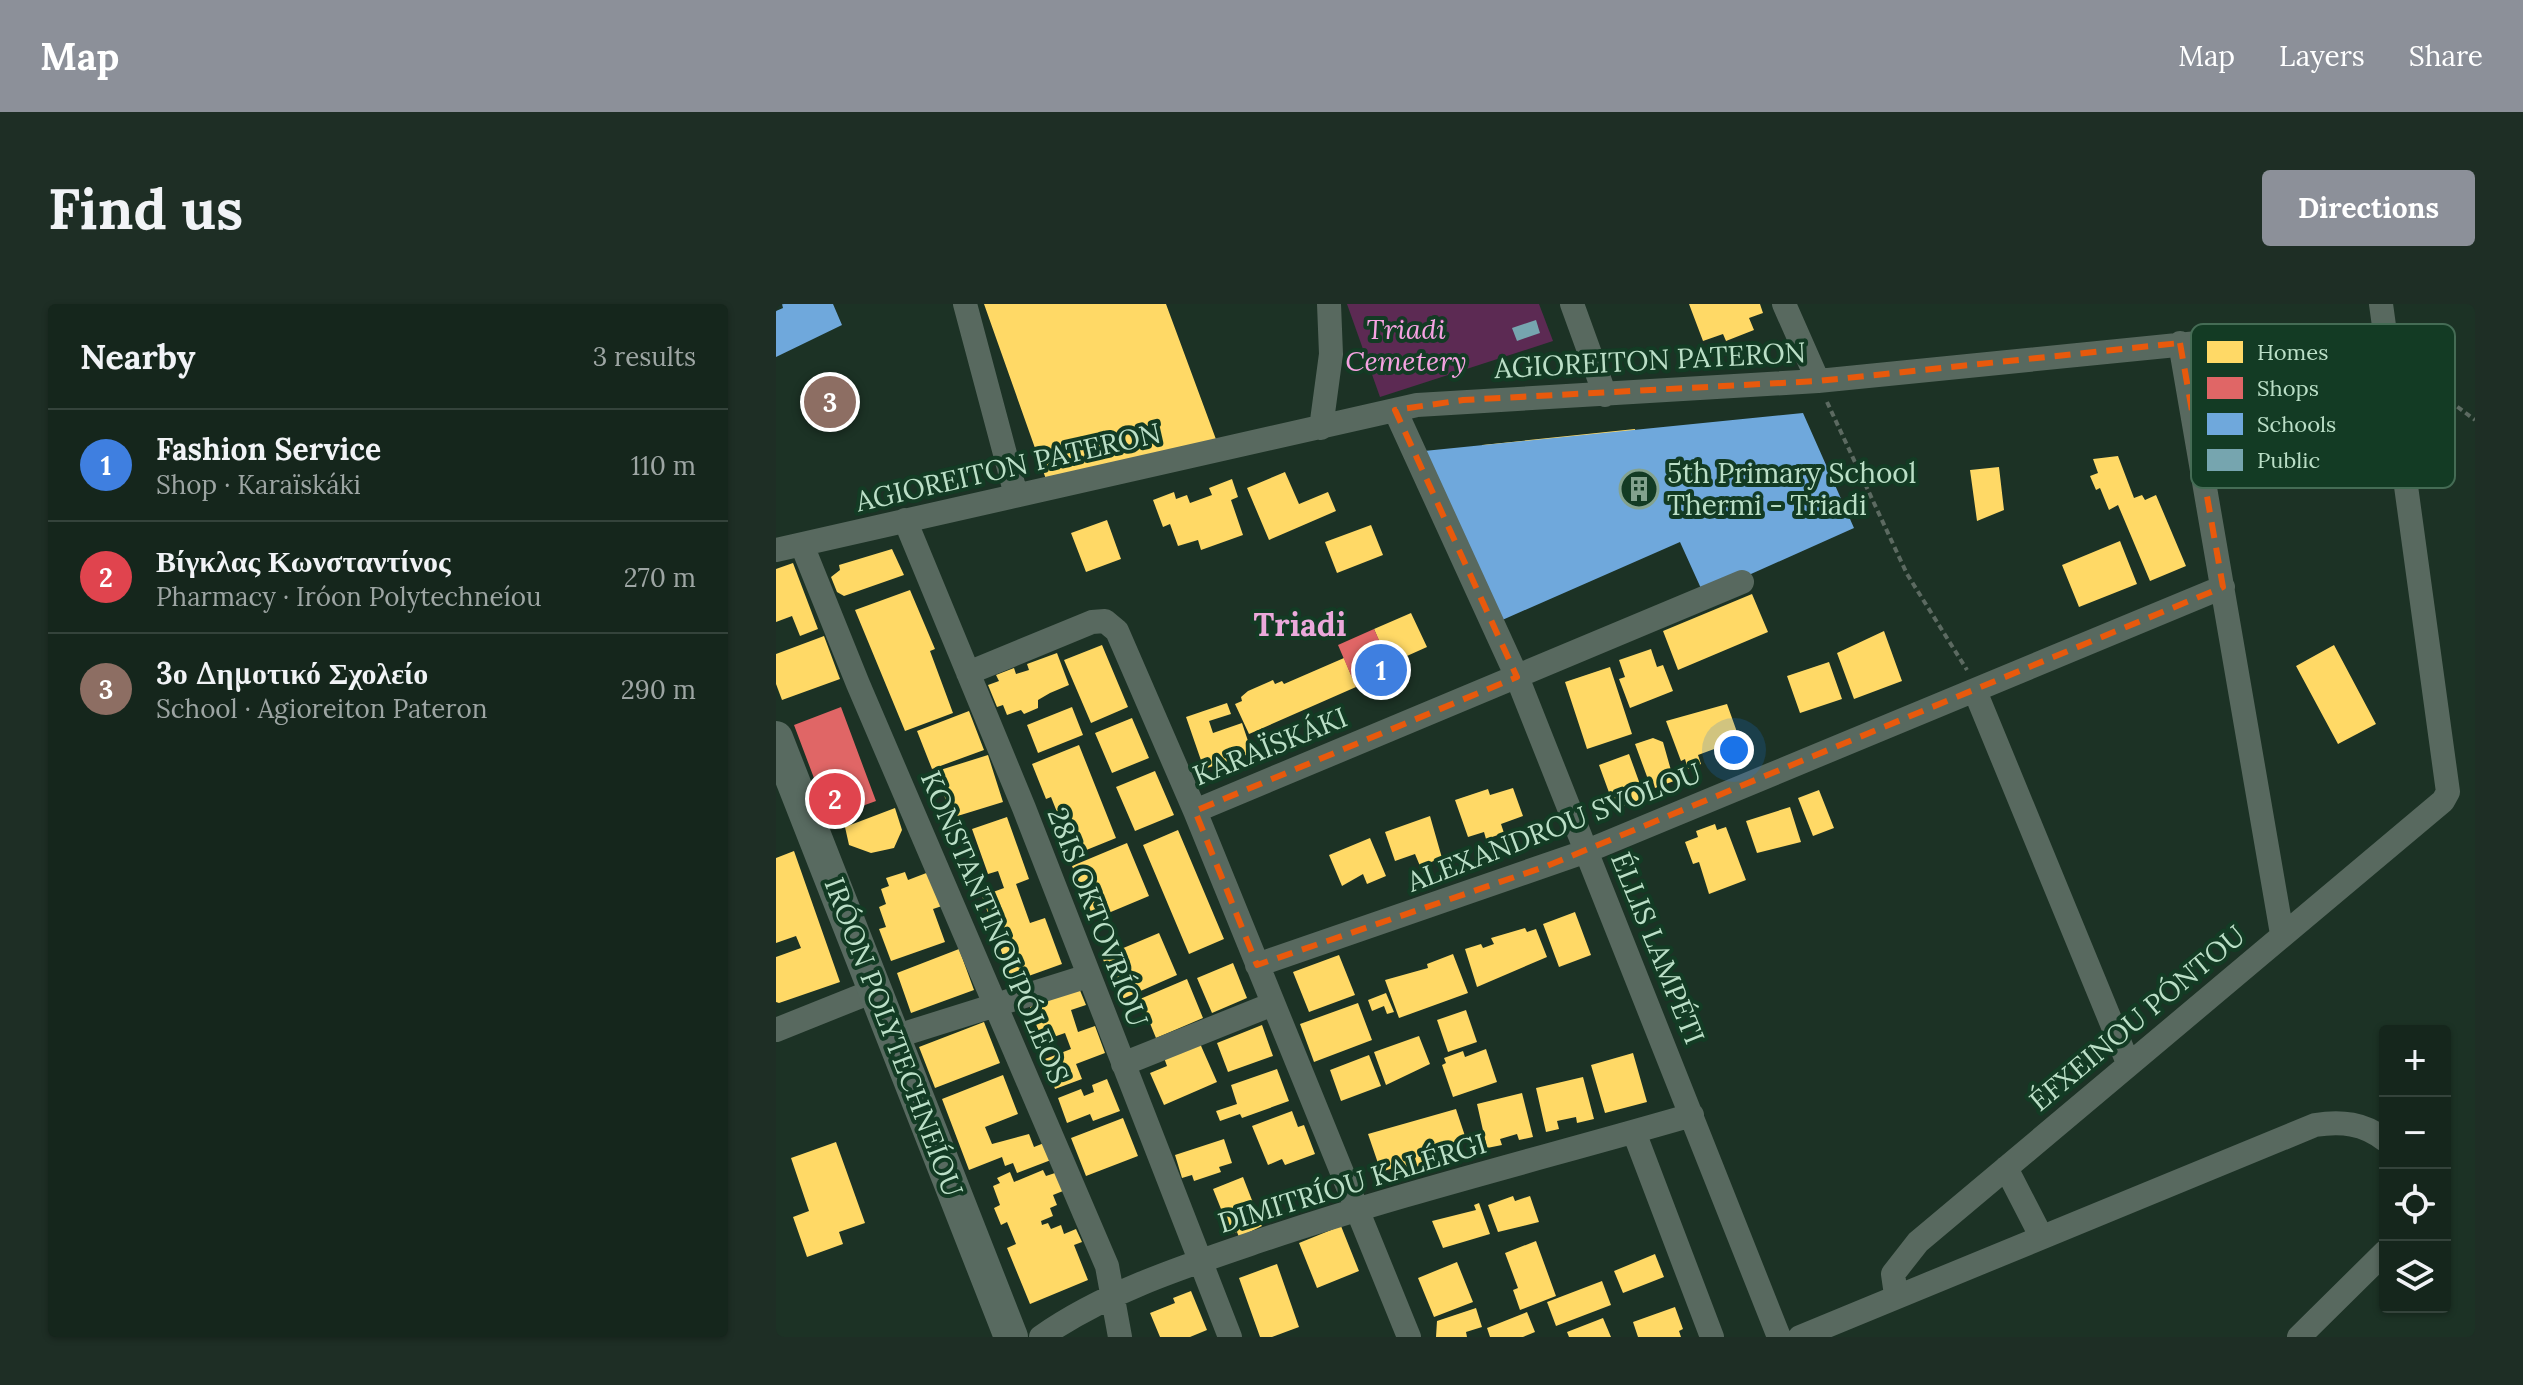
<!DOCTYPE html>
<meta charset="utf-8">
<style>
body{margin:0;font-family:Lora,serif;background:#1e2e25;color:#f1f3f6}
.controls{position:absolute;right:24px;bottom:24px;display:grid;overflow:hidden;border-radius:8px;box-shadow:0 2px 6px #0004}
.controls button{width:72px;height:72px;display:grid;place-items:center;padding:0;border:0;border-bottom:2px solid #34433b;background:#15261c;color:#f1f3f6;font:40px sans-serif}
.you{position:absolute;left:958px;top:446px;width:28px;height:28px;margin:-20px;border:6px solid #fff;border-radius:50%;background:#1a73e8;box-shadow:0 0 0 12px #1a73e833}
.badge{display:grid;place-items:center;width:52px;height:52px;border-radius:50%;background:#8c9099;color:#fff;font-size:26px;font-weight:700}
.pin{position:absolute;translate:-50% -50%;border:4px solid #fff;box-shadow:0 2px 8px #0006}
.list{margin:0;padding:0;list-style:none}
h2{display:flex;justify-content:space-between;align-items:center;height:104px;margin:0;padding:0 32px;font-size:34px}
h2 small{font-size:26px;font-weight:400;color:#9da5a3}
.list li{display:grid;grid-template-columns:52px 1fr auto;gap:24px;align-items:center;box-sizing:border-box;height:112px;padding:0 32px;border-top:2px solid #34433b}
.list b{display:block;font-size:30px;white-space:nowrap}
.list p{margin:0;font-size:26px;white-space:nowrap;color:#9da5a3}
.list em{font-size:26px;font-style:normal;color:#9da5a3}
.icon{flex:none;width:44px;height:44px;fill:none;stroke:currentColor;stroke-width:2;stroke-linecap:round;stroke-linejoin:round}
.map{position:relative;flex:none;width:1699px;height:1033px;overflow:hidden;border-radius:8px}
header{display:flex;align-items:center;gap:48px;box-sizing:border-box;height:112px;padding:0 40px;background:#8c9099;color:#fff}
header strong{font-size:38px}
nav{display:flex;gap:44px;margin-inline-start:auto;font-size:28px}
.intro{display:flex;align-items:center;justify-content:space-between;box-sizing:border-box;height:192px;padding:0 48px}
h1{margin:0;font-size:56px}
.button{padding:20px 36px;border-radius:8px;background:#8c9099;color:#fff;font-size:28px;font-weight:700}
main{display:flex;gap:48px;padding:0 48px}
aside{flex:1;background:#15261c;border-radius:8px;box-shadow:0 2px 6px #0004}
.map>svg:first-child{display:block}
.green{fill:#5c2a53}
.homes{fill:#ffd966}
.shops{fill:#e06666}
.schools{fill:#6fa8dc}
.public{fill:#76a5af}
.lines{fill:none;stroke-linecap:round;stroke-linejoin:round}
.path{stroke:#5c6a61;stroke-width:4;stroke-dasharray:6 4;stroke-linecap:butt}
.street{stroke:#58695f;stroke-width:24}
.secondary{stroke:#586a60;stroke-width:34}
.marked{fill:none;stroke:#e8590c;stroke-width:6;stroke-dasharray:16 10;stroke-linejoin:round}
.labels{text-anchor:middle;dominant-baseline:central;stroke-width:8;stroke-linejoin:round;paint-order:stroke}
.park-label{font-size:28px;font-style:italic;fill:#f6a3e2;stroke:#133b24}
.street-label{font-size:28px;fill:#bbdfc7;stroke:#133b24}
.poi-label{font-size:28px;fill:#bbdfc7;stroke:#133b24;text-anchor:start}
.quarter-label{font-size:32px;font-weight:bold;fill:#eba9db;stroke:#133b24}
.key{fill:#133b24;stroke:#456c55;stroke-width:2}
.key-label{font-size:22px;fill:#bbdfc7}
</style>
<header>
<strong>Map</strong>
<nav><a>Map</a><a>Layers</a><a>Share</a></nav>
</header>
<div class="intro"><h1>Find us</h1><a class="button">Directions</a></div>
<main>
<aside>
<h2>Nearby<small>3 results</small></h2>
<ul class="list">
<li><span class="badge" style="background:#3f7fe0">1</span><div><b>Fashion Service</b><p>Shop · Karaïskáki</p></div><em>110 m</em></li>
<li><span class="badge" style="background:#e0444e">2</span><div><b>Βίγκλας Κωνσταντίνος</b><p>Pharmacy · Iróon Polytechneíou</p></div><em>270 m</em></li>
<li><span class="badge" style="background:#8d6e63">3</span><div><b>3ο Δημοτικό Σχολείο</b><p>School · Agioreiton Pateron</p></div><em>290 m</em></li>
</ul>
</aside>
<div class="map">
<svg width="1699" height="1033" viewBox="0 0 1699 1033">
<rect width="100%" height="100%" fill="#1c3225"/>
<!-- green -->
<path class="green" d="M571 0H763L777 37 604 93Z"/>
<!-- homes -->
<path class="homes" d="M208 0H390L441 138 271 178Z
M913 0H984L987 9 973 14 978 26 950 37 947 30 927 37Z
M859 125 866 192 762 203 764 226 713 232 709 185 698 186 695 152 707 151 706 141Z
M1342 152 1358 194 1366 191 1369 196 1380 191 1410 262 1374 277 1342 201 1333 206 1324 184 1320 186 1314 172 1322 169 1317 155Z
M1223 163 1228 206 1201 217 1194 166Z
M509 168 523 200 552 188 560 207 493 236 471 184Z
M456 175 462 193 455 196 467 231 425 246 422 236 402 242 394 220 387 223 377 196 398 188 400 195 411 191 414 199 436 191 433 184Z
M331 216 345 255 310 268 295 229Z
M595 221 607 251 561 269 549 238Z
M1344 237 1361 280 1303 303 1286 261Z
M116 245 128 271 68 292 61 288 55 273 64 266 63 261Z
M17 259 42 325 24 332 16 312 0 318V265Z
M134 286 159 345 154 347 177 409 129 427 79 306Z
M976 290 992 328 902 366 887 327Z
M635 309 651 343 613 360 598 325Z
M1108 327 1126 377 1078 395 1061 349Z
M48 332 64 375 6 396 0 380V350Z
M326 341 352 403 315 419 288 356Z
M1558 341 1600 420 1562 440 1520 362Z
M875 345 881 363 887 361 897 387 854 404 843 375 849 373 843 356Z
M281 349 293 381 274 389 262 396V404L248 410 245 406 231 411 227 401 221 403 212 381 223 377 220 371 238 364 240 370 253 366 251 360Z
M568 354 580 383 473 430 459 400 466 397 465 393 472 387 497 376 499 380 506 377 508 380Z
M1053 358 1066 395 1024 409 1011 372Z
M834 363 856 430 811 445 789 378Z
M451 399 455 410 433 417 437 429 466 419 476 449 428 465 410 413Z
M951 400 966 442 952 447 949 441 922 451 925 460 912 465 909 455 905 457 890 417Z
M296 403 307 431 262 449 251 421Z
M193 407 208 446 156 465 141 427Z
M356 414 373 454 336 469 319 429Z
M877 434 887 438 898 477 879 484 877 477 873 478 859 440Z
M303 441 340 534 298 551 275 493 270 495 256 460Z
M853 450 869 494 839 505 823 461Z
M212 451 227 498 175 514 161 467Z
M379 467 398 511 359 527 340 483Z
M737 484 747 512 725 520 728 529 710 535 708 528 692 533 679 496 712 485 714 491Z
M1043 486 1058 524 1037 532 1022 494Z
M1014 503 1025 538 981 549 970 517Z
M119 504 126 526 118 544 95 549 73 541 69 523Z
M654 512 666 554 644 562 639 550 619 557 609 528Z
M231 513 253 575 240 580 254 619 269 614 286 660 236 678 206 592 228 584 222 567 212 570 196 525Z
M939 520 941 526 950 523 970 576 933 590 923 558 917 560 909 538 922 533 920 527Z
M402 526 448 635 413 650 367 541Z
M594 534 610 572 591 580 587 570 566 582 553 551Z
M351 539 373 592 318 615 296 562Z
M18 547 64 678 3 699 0 698V653L25 644 20 632 0 639V554Z
M129 568 132 576 153 568 166 602 157 605 169 638 115 657 103 625 110 623 103 603 110 600 105 585 113 582 110 574Z
M799 608 815 651 783 663 767 620Z
M749 624 751 628 760 625 771 653 701 683 689 645 705 640 707 644 718 640 715 634Z
M383 629 401 671 344 696 326 653Z
M183 645 198 686 135 709 121 669Z
M677 650 692 689 623 714 609 676 652 664 651 660Z
M563 651 579 691 533 708 517 668Z
M457 659 471 694 436 709 421 674Z
M411 675 427 714 380 734 364 695Z
M303 684 310 701 295 706 302 728 319 722 329 749 300 760 306 775 279 785 269 755 295 745 289 729 266 737 254 703Z
M610 689 618 708 611 710 608 702 596 707 592 696Z
M582 699 596 736 538 758 524 720Z
M690 706 701 738 672 748 661 716Z
M208 718 224 759 159 784 143 743Z
M486 721 497 752 452 768 441 739Z
M643 732 654 760 610 781 598 748Z
M422 735 441 778 388 801 374 769 391 762 387 751Z
M710 745 721 778 677 793 666 761 670 759 668 754 687 747 689 753Z
M857 749 871 798 829 809 815 761Z
M593 751 605 782 565 797 554 766Z
M501 765 513 797 466 814 464 810 444 817 440 807 461 800 455 781Z
M227 771 242 810 209 823 216 840 253 830 258 843 268 839 275 856 241 869 237 859 229 862 226 853 193 866 166 795Z
M807 773 818 815 801 819 800 813 781 817 783 825 770 828 760 784Z
M331 775 344 807 317 817 314 810 291 819 282 794 305 785 308 792 318 788 316 781Z
M746 789 757 833 743 836 741 830 724 835 726 841 711 844 701 800Z
M680 805 691 838 657 850 660 856 628 867 626 861 605 868 592 830Z
M516 807 522 823 528 821 539 850 509 861 506 855 492 861 476 822Z
M347 814 362 852 310 872 295 834Z
M448 835 456 859 443 863 445 868 418 877 416 871 406 874 399 851Z
M60 838 89 919 63 928 67 940 31 953 17 913 33 907 15 854Z
M267 866 270 872 279 869 287 887 277 891 281 901 274 904 277 912 265 917 266 921 272 919 275 925 285 921 288 930 300 925 306 938 298 941 312 976 254 1000 231 944 240 940 231 918 225 921 218 904 224 901 217 882 224 879 221 874 234 868 238 878Z
M467 873 486 922 463 933 461 928 455 930 437 885Z
M737 892 739 897 754 892 763 918 722 928 712 901Z
M703 899 714 930 667 944 656 917 700 906 698 901Z
M565 922 583 967 541 984 523 939Z
M760 937 780 992 744 1006 737 986 742 984 729 949Z
M879 950 888 973 847 989 838 967Z
M681 958 697 998 658 1013 642 974Z
M501 960 523 1023 496 1033H484L463 974Z
M826 977 835 1001 780 1022 771 998Z
M415 987 431 1026 414 1033H384L374 1009 399 999 397 994Z
M899 1003 907 1025 903 1027 905 1033H862L857 1018Z
M700 1004 706 1023 690 1028 691 1033H660L661 1017Z
M751 1008 759 1028 747 1033H714L711 1024Z
M827 1014 835 1033H793L791 1028Z"/>
<!-- shops -->
<path class="shops" d="M598 325 617 367 580 383 562 341Z
M65 403 100 497 53 514 18 421Z"/>
<!-- schools -->
<path class="schools" d="M6 0H57L66 21 0 53V7L7 4Z
M1027 109 1078 224 928 291 904 238 724 317 648 147Z"/>
<!-- public -->
<path class="public" d="M760 16 764 29 741 37 736 24Z"/>
<g class="lines">
<!-- path -->
<path class="path" d="M1638 78 1675 98 1699 116
M1051 98 1131 270 1191 366"/>
<!-- street -->
<path class="street" d="M189 0 240 191
M796 0 829 91
M1008 0 1042 77
M1404 39 1506 630
M619 106 741 373 1003 1033
M545 124 555 50 553 0
M129 216 248 504 454 1033
M26 241 82 380 331 962 344 1033
M0 246 641 101 1042 77 1501 31 1526 32 1615 65
M192 369 316 318 329 317 341 327 419 507 633 1033
M1199 387 1352 759
M419 507 966 278
M481 661 811 547 1447 283
M0 726 100 686
M118 733 312 672
M347 760 497 700
M858 828 936 1033
M1230 864 1265 932
M1120 991 1117 970 1142 938 1667 497 1672 488 1605 0
M265 1033C329 988 409 962 483 937 625 889 771 853 916 811
M1024 1033 1539 821C1565 817 1588 819 1609 836
M1523 1033 1609 948"/>
<!-- secondary -->
<path class="secondary" d="M0 434 235 1033"/>
</g>
<!-- marked area -->
<path class="marked" d="M1404 39 1447 283 771 562 481 661 419 507 741 373 619 106 687 96 1042 77Z"/>
<!-- icons -->
<defs>
<g id="building-ring" transform="scale(2)"><circle r="9.5" fill="#133b24" stroke="#83a28e" stroke-width="1.5"/><path d="M-4-6H4V6H1V3H-1V6H-4ZM-2.5-4.3h1.7v1.8h-1.7ZM.8-4.3h1.7v1.8H.8ZM-2.5-1h1.7V.8h-1.7ZM.8-1h1.7V.8H.8Z" fill="#83a28e"/></g>
</defs>
<g fill-rule="evenodd">
<use href="#building-ring" x="863" y="185"/>
</g>
<g class="labels">
<!-- park labels -->
<g class="park-label">
<text x="630" y="25">Triadi<tspan x="630" dy="32">Cemetery</tspan></text>
</g>
<!-- street labels -->
<g class="street-label">
<text transform="translate(874 56) rotate(-3)">AGIOREITON PATERON</text>
<text transform="translate(232 163) rotate(-13)">AGIOREITON PATERON</text>
<text transform="translate(494 442) rotate(-22)">KARAÏSKÁKI</text>
<text transform="translate(778 523) rotate(-21)">ALEXANDROU SVOLOU</text>
<text transform="translate(322 613) rotate(69)">28IS OKTOVRÍOU</text>
<text transform="translate(219 623) rotate(67)">KONSTANTINOUPÓLEOS</text>
<text transform="translate(882 644) rotate(68)">ÉLLIS LAMPÉTI</text>
<text transform="translate(1361 714) rotate(-40)">ÉFXEINOU PÓNTOU</text>
<text transform="translate(118 733) rotate(69)">IRÓON POLYTECHNEÍOU</text>
<text transform="translate(576 879) rotate(-17)">DIMITRÍOU KALÉRGI</text>
</g>
<!-- poi labels -->
<g class="poi-label">
<text x="891" y="169">5th Primary School<tspan x="891" dy="32">Thermi - Triadi</tspan></text>
</g>
<!-- quarter labels -->
<g class="quarter-label">
<text x="524" y="320">Triadi</text>
</g>
</g>
<!-- legend -->
<rect x="1415" y="20" width="264" height="164" rx="12" class="key"/>
<rect x="1431" y="37" width="36" height="22" fill="#ffd966"/>
<rect x="1431" y="73" width="36" height="22" fill="#e06666"/>
<rect x="1431" y="109" width="36" height="22" fill="#6fa8dc"/>
<rect x="1431" y="145" width="36" height="22" fill="#76a5af"/>
<g class="key-label">
<text x="1481" y="56">Homes</text>
<text x="1481" y="92">Shops</text>
<text x="1481" y="128">Schools</text>
<text x="1481" y="164">Public</text>
</g>
</svg>
<div class="controls">
<button>+</button>
<button>−</button>
<button><svg class="icon" aria-label="locate" viewBox="0 0 24 24"><circle cx="12" cy="12" r="6"/><path d="M12 2v4M12 18v4M2 12h4M18 12h4"/></svg></button>
<button><svg class="icon" aria-label="layers" viewBox="0 0 24 24"><path d="M12 4l9 5-9 5-9-5zM3 14l9 5 9-5"/></svg></button>
</div>
<div class="you"></div>
<div class="pin badge" style="left:605px;top:366px;background:#3f7fe0">1</div>
<div class="pin badge" style="left:59px;top:495px;background:#e0444e">2</div>
<div class="pin badge" style="left:54px;top:98px;background:#8d6e63">3</div>
</div>
</main>
